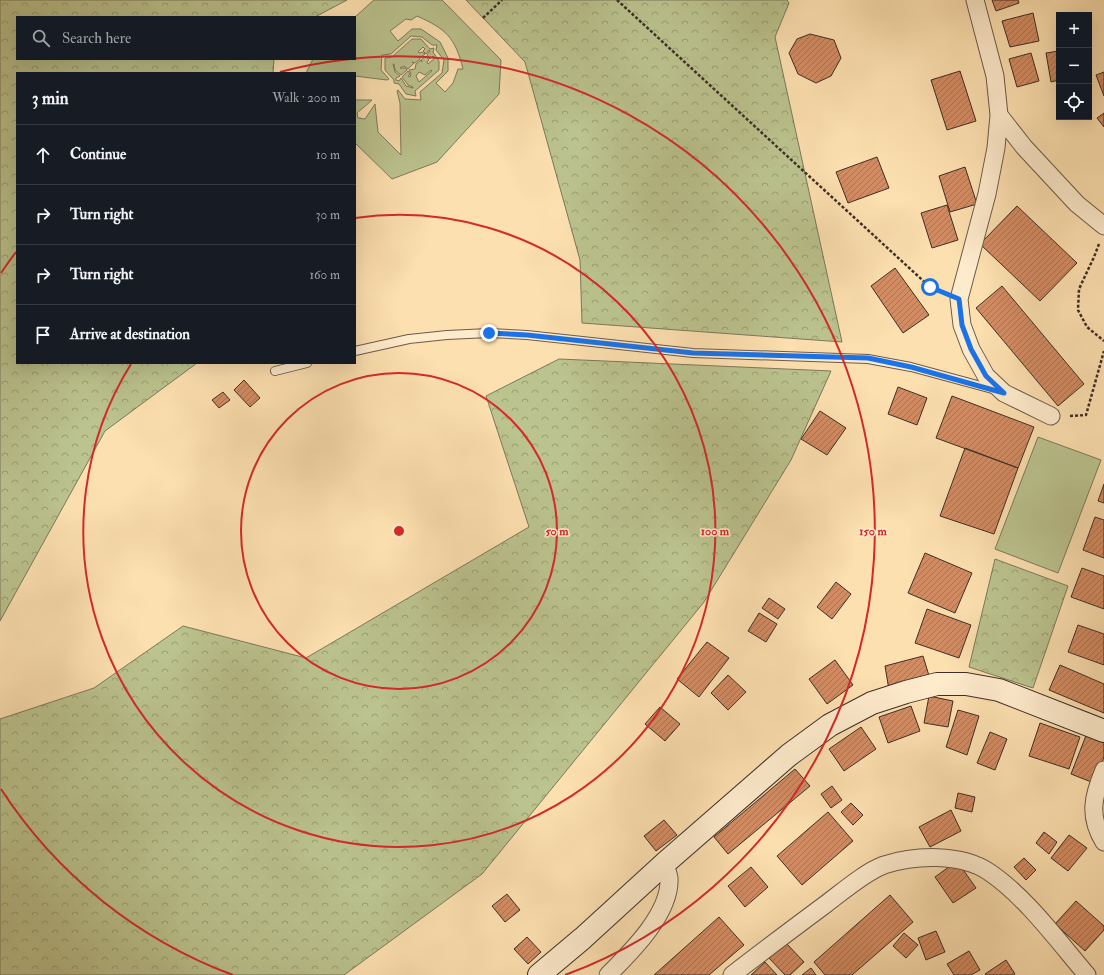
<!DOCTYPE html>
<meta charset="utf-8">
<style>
body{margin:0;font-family:"IM FELL Double Pica",serif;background:#20242c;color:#f1f3f6}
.controls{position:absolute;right:12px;top:12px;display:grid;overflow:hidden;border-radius:0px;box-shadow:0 4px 16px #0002}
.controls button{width:36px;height:36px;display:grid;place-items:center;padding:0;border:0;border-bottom:1px solid #363941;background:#171b24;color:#f1f3f6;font:20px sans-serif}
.stop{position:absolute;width:12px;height:12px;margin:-9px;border:3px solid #1a73e8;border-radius:50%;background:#fff}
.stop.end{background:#1a73e8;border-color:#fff;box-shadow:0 1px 4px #0008}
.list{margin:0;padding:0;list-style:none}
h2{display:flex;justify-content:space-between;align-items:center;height:52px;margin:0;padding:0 16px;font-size:17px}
h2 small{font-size:13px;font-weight:400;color:#9ea1a6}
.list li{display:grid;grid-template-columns:26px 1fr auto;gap:12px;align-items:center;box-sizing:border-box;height:60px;padding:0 16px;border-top:1px solid #363941}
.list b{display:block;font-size:15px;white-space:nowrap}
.list em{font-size:13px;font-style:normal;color:#9ea1a6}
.icon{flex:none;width:22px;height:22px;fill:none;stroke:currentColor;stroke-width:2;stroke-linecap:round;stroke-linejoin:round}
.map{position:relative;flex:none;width:1104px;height:975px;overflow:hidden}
.search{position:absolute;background:#171b24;box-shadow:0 4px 16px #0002;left:16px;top:16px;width:340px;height:44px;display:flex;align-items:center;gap:10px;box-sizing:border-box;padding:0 14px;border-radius:0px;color:#9ea1a6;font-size:15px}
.panel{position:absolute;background:#171b24;box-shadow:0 4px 16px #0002;left:16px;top:72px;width:340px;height:292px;border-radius:0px}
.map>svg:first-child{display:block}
.green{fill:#bbc38e;stroke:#7c785b;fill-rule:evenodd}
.forest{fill:url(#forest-crowns);stroke:#7c785b}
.building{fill:url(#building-hatch);stroke:#3d2e28}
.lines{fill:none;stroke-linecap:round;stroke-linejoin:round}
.lane-casing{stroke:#6d5a4a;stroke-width:10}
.street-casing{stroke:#6d5a4a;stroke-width:19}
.secondary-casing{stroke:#3d2e28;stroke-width:24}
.path{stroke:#3d2e28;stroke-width:2.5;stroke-dasharray:3 2;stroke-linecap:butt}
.lane{stroke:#feebcc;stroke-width:8}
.street{stroke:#feebcc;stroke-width:17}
.secondary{stroke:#feebcc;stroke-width:22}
.route{stroke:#1a73e8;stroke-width:5}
.ring{fill:none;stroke:#d62828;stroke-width:2}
.centre{fill:#d62828;stroke:#feebcc;stroke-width:2}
.ring-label{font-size:12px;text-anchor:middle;font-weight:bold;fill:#d62828;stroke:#feebcc;stroke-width:3;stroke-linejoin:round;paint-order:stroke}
</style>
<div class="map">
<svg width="1104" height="975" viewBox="0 0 1104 975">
<defs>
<pattern id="forest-crowns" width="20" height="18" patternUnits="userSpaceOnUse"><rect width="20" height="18" fill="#bbc38e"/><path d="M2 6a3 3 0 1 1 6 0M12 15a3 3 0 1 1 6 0" fill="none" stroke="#999f74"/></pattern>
<pattern id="building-hatch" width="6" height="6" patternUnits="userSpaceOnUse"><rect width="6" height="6" fill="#d28c64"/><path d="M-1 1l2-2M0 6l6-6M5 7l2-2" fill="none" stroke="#ac7352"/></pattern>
</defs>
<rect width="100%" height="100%" fill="#fde0b0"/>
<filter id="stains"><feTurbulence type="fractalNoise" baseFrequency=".005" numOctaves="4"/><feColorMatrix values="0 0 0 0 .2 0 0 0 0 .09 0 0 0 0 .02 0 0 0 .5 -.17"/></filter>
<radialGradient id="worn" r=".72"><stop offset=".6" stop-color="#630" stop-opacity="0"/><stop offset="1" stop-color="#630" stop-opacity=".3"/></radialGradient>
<!-- green -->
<path class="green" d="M374 0H442L501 60 499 94 437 162 392 179 355 143V100H372C368 104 360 110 357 113L358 118 365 119 375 104 378 132 401 155 400 103 397 91 398 90 405 99 421 100 420 92 442 73 444 60 436 50 437 45H432L422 37 411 36 391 54 382 55 381 70 389 79 387 80 355 76V73H306L313 59H355V17ZM417 16C446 29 455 37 463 69H458L453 83 445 92 436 83 448 71V58L440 42 421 29H412L398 41 390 31 406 19 411 20Z
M412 39H421L430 49 434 48 433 52 439 61V70L415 91 416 96 406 94 399 84 394 83V80L385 70V58L392 57ZM423 47 425 49 423 51 426 54 429 50 430 51 427 55 430 59 433 56 435 58 428 64 427 62 429 60 426 56 421 60 422 62 421 60 416 64 415 69 409 70 411 74 410 77 408 76 410 74 408 71 402 77 408 85 413 87V88L406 86 401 78 399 81 396 80V78L400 76 395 72 393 64H394L395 70 401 75 407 70 406 68H400L404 66 408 69 414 63 412 62 415 63 420 59 419 57 420 58 425 54 422 52 420 53 418 52ZM431 70 432 71 419 82 416 76 419 72 425 75Z
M1038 437 1101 460 1058 573 995 549Z"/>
<!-- forest -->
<path class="forest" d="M0 0H347L315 17H17V59H274L273 73H17V363H197L105 431 0 621Z
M466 0H787L789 3 775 37 842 342 582 323 580 260 525 62Z
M559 359 831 371 791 460 704 602 482 874 344 975H0V719L94 688 183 626 306 658 529 527 486 396Z
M995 559 1068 586 1033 688 969 667Z"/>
<!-- building -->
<path class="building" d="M992 0H1018L1019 3 996 11Z
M1033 13 1039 41 1010 47 1002 21Z
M810 34 834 40 841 58 831 76 816 83 798 74 789 53 797 39Z
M1059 51V80L1051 82 1046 53Z
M1031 53 1039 81 1017 87 1009 59Z
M960 71 976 121 947 130 931 80Z
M1104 72V96L1096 75Z
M1104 113V127L1097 118Z
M877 157 889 188 848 203 836 172Z
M965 167 977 204 950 212 939 176Z
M947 205 958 240 932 248 921 213Z
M1017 206 1077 263 1040 301 980 244Z
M895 268 929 315 903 333 871 286Z
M1002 286 1084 384 1058 406 976 308Z
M244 380 260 398 250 407 234 390Z
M898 387 927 398 917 425 888 414Z
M223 392 230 400 219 408 212 400Z
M952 396 1034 427 1018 468 936 438Z
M820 411 846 428 827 455 801 439Z
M965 448 1018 468 994 534 940 516Z
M1104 484V503L1098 501Z
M1095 517 1104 520V558L1083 550Z
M925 553 972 573 955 613 908 593Z
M1082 568 1104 576V609L1071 597Z
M836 582 851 594 832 619 817 607Z
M769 598 785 609 778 619 762 608Z
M927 609 971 625 959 658 915 643Z
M759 613 777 624 766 642 748 631Z
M1078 625 1104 634V665L1068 652Z
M707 642 729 658 699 697 677 679Z
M923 656 930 679 889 690 885 666Z
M835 660 853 685 827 704 809 679Z
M1060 665 1104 684V713L1049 690Z
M728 675 746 692 728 710 711 693Z
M929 696 953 701 948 727 924 723Z
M911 706 920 731 888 743 879 717Z
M660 707 680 724 665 741 645 724Z
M958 710 979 716 967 755 946 747Z
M1040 723 1080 737 1069 769 1029 756Z
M861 727 876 749 844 771 829 749Z
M990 732 1007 739 995 770 977 763Z
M1087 733 1104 740V757L1094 783 1071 774Z
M795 769 810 786 728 854 714 837Z
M832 786 842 800 831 808 821 794Z
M958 793 975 797 972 812 955 808Z
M851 803 863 815 853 825 841 812Z
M951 810 961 831 930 847 919 827Z
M828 812 853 841 802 885 777 856Z
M664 820 677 835 656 851 644 836Z
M1044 832 1057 842 1049 854 1036 843Z
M1069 835 1087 848 1068 871 1051 858Z
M1024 858 1036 870 1026 880 1014 867Z
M957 861 976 888 953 903 935 877Z
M751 867 768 887 745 907 728 886Z
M507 894 520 910 505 922 492 906Z
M890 895 913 922 852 975H825L814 962Z
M1076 901 1104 926V930L1085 951 1055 924Z
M719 917 744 945 709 975H654Z
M936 931 945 952 926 960 918 938Z
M904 933 918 945 906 958 893 946Z
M527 937 541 952 528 964 514 949Z
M786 943 804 962 790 975H785L769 958Z
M969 951 980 970 971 975H954L947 964Z
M1006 960 1015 974 1013 975H986L985 974Z
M765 962 777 975H751Z
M811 968 816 975H802Z"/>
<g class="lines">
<!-- lane casing -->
<g class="lane-casing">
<path id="lane" d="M355 351 409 339 447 335 489 333 527 335 693 353 868 359 911 367 996 390
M275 371 307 363"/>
</g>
<!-- street casing -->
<g class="street-casing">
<path id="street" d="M975 0 995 76 999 115 996 148 987 194 959 299 962 325 971 349 986 376 1004 393 1051 416
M999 115 1024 147 1077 204 1104 226
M1104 770C1093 796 1088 816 1104 842
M608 975C631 952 671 913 669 878 668 873 666 868 665 863
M732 975C763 951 795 927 826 904 842 892 865 872 884 865 915 855 961 853 989 872 1025 896 1058 941 1087 975"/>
</g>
<!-- secondary casing -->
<g class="secondary-casing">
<path id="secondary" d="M539 975 583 938 665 863 789 755 830 725 872 703 906 692 937 684H966L999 690 1104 731"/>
</g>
<!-- path -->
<path class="path" d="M617 0 930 287 942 292
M483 18 502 0
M1099 244 1094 257 1079 289 1078 310 1087 327 1104 341
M1070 416 1086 415 1104 351"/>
<!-- lane -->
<use href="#lane" class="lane"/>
<!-- street -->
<use href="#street" class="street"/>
<!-- secondary -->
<use href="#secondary" class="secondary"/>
</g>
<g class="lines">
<!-- route -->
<path class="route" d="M489 333 527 335 693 353 868 358 911 367 1004 393 986 376 971 349 962 325 959 299 930 287"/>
</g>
<!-- distance rings -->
<g class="ring">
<circle cx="399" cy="531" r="158"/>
<path d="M355 218A316 316 0 1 1 131 364"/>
<path d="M233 975A474 474 0 0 1 1 789M1 273A474 474 0 0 1 16 252M280 72A474 474 0 0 1 565 975"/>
</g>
<circle cx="399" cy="531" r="6" class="centre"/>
<g class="ring-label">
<text x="557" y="535">50 m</text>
<text x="715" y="535">100 m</text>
<text x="873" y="535">150 m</text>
</g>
<rect width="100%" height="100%" filter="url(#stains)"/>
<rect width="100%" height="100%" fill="url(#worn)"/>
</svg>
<div class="controls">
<button>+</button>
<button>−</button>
<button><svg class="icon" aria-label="locate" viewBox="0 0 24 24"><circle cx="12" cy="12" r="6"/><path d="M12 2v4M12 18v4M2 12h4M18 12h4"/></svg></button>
</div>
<div class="stop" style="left:930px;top:287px"></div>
<div class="stop end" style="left:489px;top:333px"></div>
<div class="search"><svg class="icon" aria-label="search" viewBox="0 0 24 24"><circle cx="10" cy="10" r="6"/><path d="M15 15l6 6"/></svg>Search here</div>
<section class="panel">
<h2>3 min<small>Walk · 200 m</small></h2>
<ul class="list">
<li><svg class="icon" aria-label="ahead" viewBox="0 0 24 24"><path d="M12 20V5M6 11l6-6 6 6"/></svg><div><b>Continue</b></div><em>10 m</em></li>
<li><svg class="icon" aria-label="right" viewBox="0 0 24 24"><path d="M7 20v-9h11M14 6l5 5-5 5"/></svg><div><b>Turn right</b></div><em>30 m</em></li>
<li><svg class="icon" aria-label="right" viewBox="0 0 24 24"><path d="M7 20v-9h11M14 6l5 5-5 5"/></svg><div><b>Turn right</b></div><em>160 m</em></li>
<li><svg class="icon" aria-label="arrive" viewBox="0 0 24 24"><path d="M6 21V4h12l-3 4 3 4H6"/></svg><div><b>Arrive at destination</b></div></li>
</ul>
</section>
</div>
